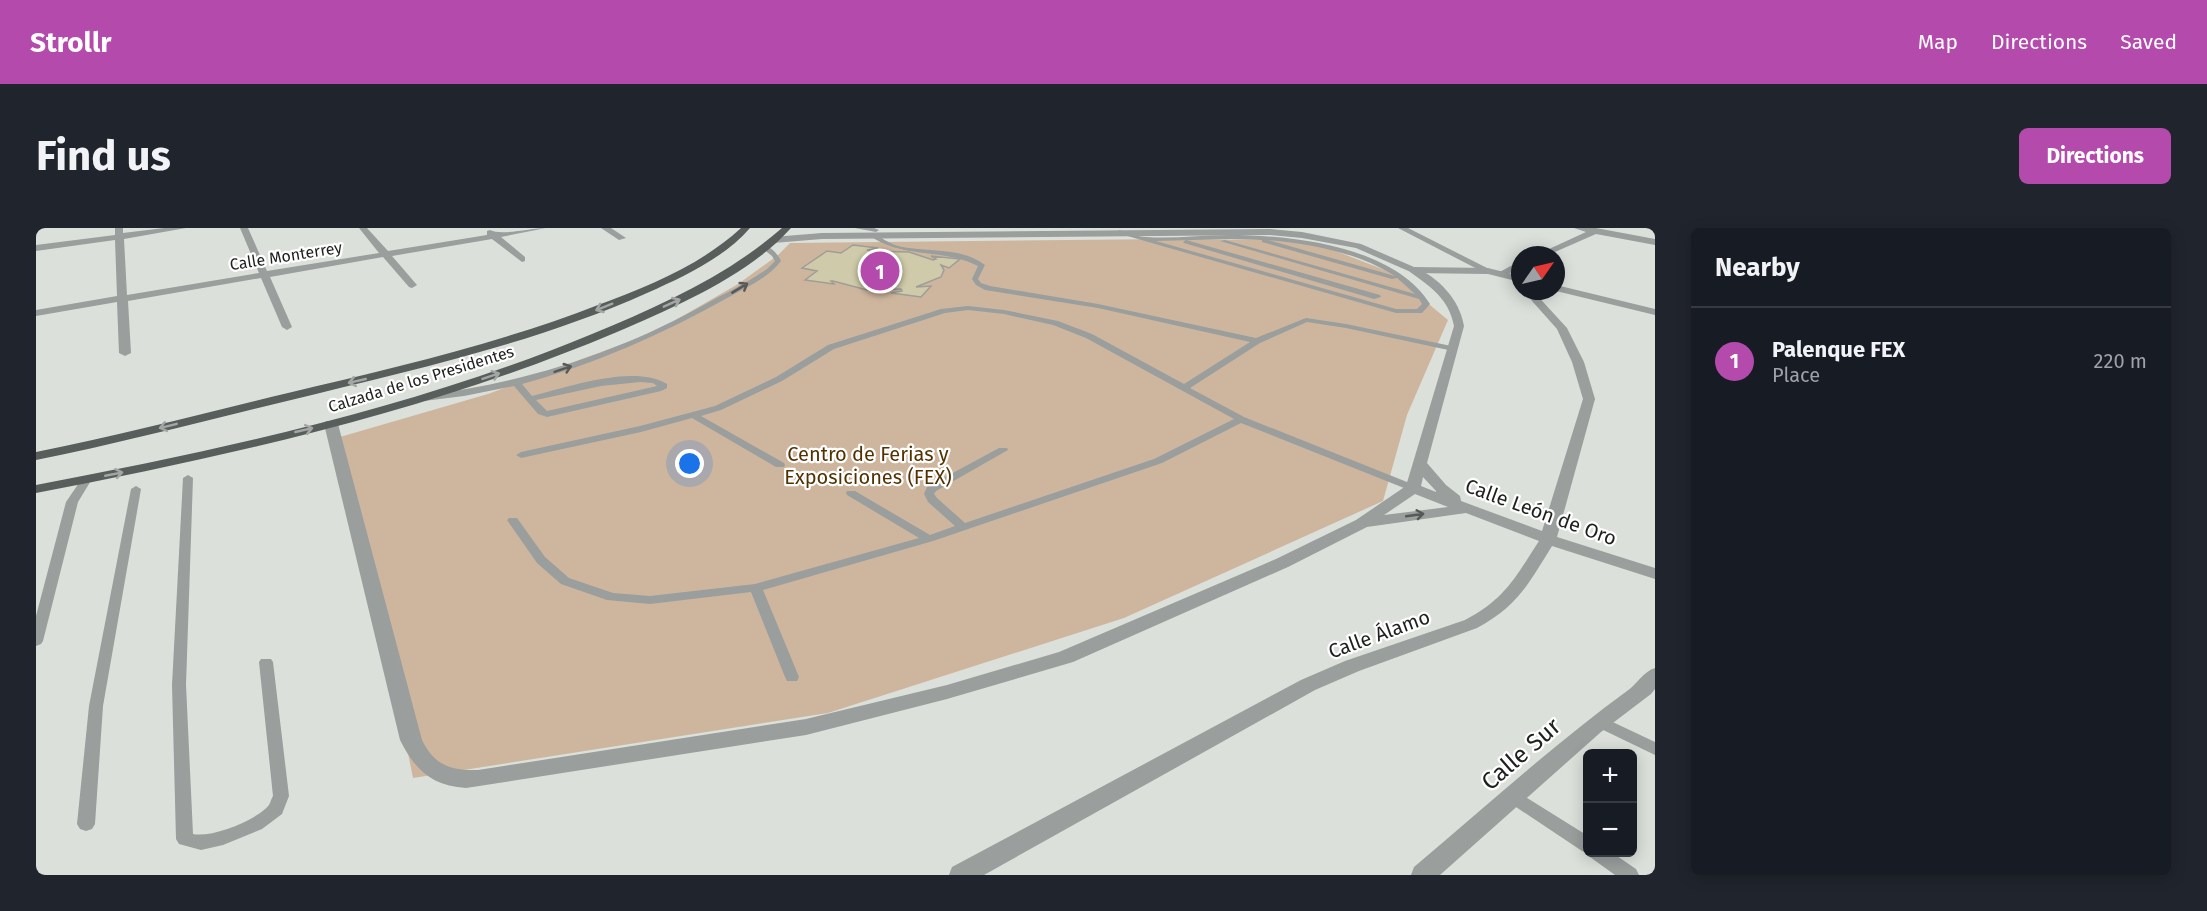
<!DOCTYPE html>
<meta charset="utf-8">
<style>
body{margin:0;font-family:"Fira Sans",sans-serif;background:#20242c;color:#f1f3f6}
.controls{position:absolute;right:18px;bottom:18px;display:grid;overflow:hidden;border-radius:9px;box-shadow:0 3px 15px #0003}
.controls button{width:54px;height:54px;display:grid;place-items:center;padding:0;border:0;border-bottom:2px solid #363941;background:#171b24;color:#f1f3f6;font:30px sans-serif}
.compass{position:absolute;left:1475px;top:18px;width:54px;height:54px;border-radius:50%;background:#171b24;box-shadow:0 3px 15px #0003;rotate:56deg}
.you{position:absolute;left:654px;top:236px;width:21px;height:21px;margin:-15px;border:4px solid #fff;border-radius:50%;background:#1a73e8;box-shadow:0 0 0 9px #1a73e833}
.badge{display:grid;place-items:center;width:39px;height:39px;border-radius:50%;background:#b44aac;color:#fff;font-size:20px;font-weight:700}
.pin{position:absolute;translate:-50% -50%;border:3px solid #fff;box-shadow:0 2px 6px #0006}
.list{margin:0;padding:0;list-style:none}
h2{display:flex;justify-content:space-between;align-items:center;height:78px;margin:0;padding:0 24px;font-size:26px}
h2 small{font-size:20px;font-weight:400;color:#9ea1a6}
.list li{display:grid;grid-template-columns:39px 1fr auto;gap:18px;align-items:center;box-sizing:border-box;height:108px;padding:0 24px;border-top:2px solid #363941}
.list b{display:block;font-size:22px;white-space:nowrap}
.list p{margin:0;font-size:20px;white-space:nowrap;color:#9ea1a6}
.list em{font-size:20px;font-style:normal;color:#9ea1a6}
.map{position:relative;flex:none;width:1619px;height:647px;overflow:hidden;border-radius:9px}
header{display:flex;align-items:center;gap:36px;box-sizing:border-box;height:84px;padding:0 30px;background:#b44aac;color:#fff}
header strong{font-size:28px}
nav{display:flex;gap:33px;margin-inline-start:auto;font-size:21px}
.intro{display:flex;align-items:center;justify-content:space-between;box-sizing:border-box;height:144px;padding:0 36px}
h1{margin:0;font-size:42px}
.button{padding:15px 27px;border-radius:9px;background:#b44aac;color:#fff;font-size:21px;font-weight:700}
main{display:flex;gap:36px;padding:0 36px}
aside{flex:1;background:#171b24;border-radius:9px;box-shadow:0 3px 15px #0003}
.map>svg:first-child{display:block}
.green{fill:#ceb69e}
.building{fill:#cfcaa9;stroke:#9e9e97;stroke-width:1.5}
.lines{fill:none;stroke-linecap:round;stroke-linejoin:round}
.service{fill:#9a9e9c;fill-rule:evenodd}
.minor{fill:#9a9e9c;fill-rule:evenodd}
.tertiary{fill:#9a9e9c;fill-rule:evenodd}
.trunk{fill:#585e5c;fill-rule:evenodd}
.oneway{stroke:#565957}
.oneway2{stroke:#a3a6a5}
.labels{text-anchor:middle;dominant-baseline:central;stroke-width:4.5;stroke-linejoin:round;paint-order:stroke}
.far-street-label{font-size:16px;fill:#1e201e;stroke:#fff}
.park-label{font-size:20px;fill:#533100;stroke:#fff}
.street-label{font-size:20px;fill:#1e201e;stroke:#fff}
.near-street-label{font-size:24px;fill:#1e201e;stroke:#fff}
</style>
<header>
<strong>Strollr</strong>
<nav><a>Map</a><a>Directions</a><a>Saved</a></nav>
</header>
<div class="intro"><h1>Find us</h1><a class="button">Directions</a></div>
<main>
<div class="map">
<svg width="1619" height="647" viewBox="0 0 1619 647">
<rect width="100%" height="100%" fill="#dce0da"/>
<!-- green -->
<path class="green" d="M1134 11 1244 12 1287 18 1354 44 1412 92 1371 187 1347 273 1088 390 792 485 377 550 348 404 297 211 452 166 619 104 702 56 741 28 754 15Z"/>
<!-- building -->
<path class="building" d="M817 17 842 20 831 22 834 23 873 24 897 32 900 31 895 28 924 31 913 40 905 37 908 42 905 49 880 59 895 58 885 69 855 65 866 63 865 61 831 62 797 53H795L798 56 769 52 781 43 766 40 791 23 805 25Z"/>
<g class="lines">
<!-- service -->
<path class="service" d="M819 0H838L843 2 840 4Z
M1083 2C1092 4 1101 9 1110 9 1137 11 1165 7 1193 7 1256 7 1358 18 1394 76L1386 85H1360L1081 5ZM1194 11 1226 12V14L1356 51 1361 50 1379 66 1189 12 1184 13 1383 71 1386 76 1381 81H1360L1120 13ZM1232 12C1275 16 1321 24 1359 48Z
M836 5C845 9 852 15 862 18 891 25 924 18 949 37L942 51 945 55 954 58 1062 76 1220 110 1270 90 1310 96 1420 119 1421 121 1417 123 1310 100 1271 94 1224 115 1154 160 1208 189 1381 258 1382 260 1381 262H1373L1205 195 1126 235 897 313 727 362 763 449 761 453H751L749 449 715 364 614 376 571 372 525 356 501 335 471 292 473 290H481L509 329 533 350 577 365 614 368 719 356 883 310 811 267 810 265 811 263H819L894 307 919 298 892 274 888 266 891 259 963 220H971L972 222 900 263 898 266 901 270 929 295 1118 231 1198 191 1050 110 1017 97 968 86 932 82 909 85 798 121 746 153 685 182 665 188 748 235 749 237 748 239H740L656 190 605 204 485 230 480 227 485 224 604 198 679 178 740 149 792 117 905 81 932 78 968 82 1022 93 1056 106 1148 156 1214 114 1062 80 949 62 940 57 936 51 942 38C908 20 867 31 834 8Z
M1150 12 1344 67 1345 69 1338 71 1148 15 1147 14Z
M726 18C734 17 742 26 745 33 732 50 711 59 693 69 627 106 559 136 486 156L496 168C533 159 598 136 631 156V160L625 163 511 189 502 186 478 158 428 168 388 173 383 170 388 167C490 155 585 124 675 73 694 63 713 54 731 41L739 33 736 28 726 20ZM604 154 617 155 621 158 511 183 500 172 565 158Z
M152 247 157 250 150 457 157 606C176 610 221 592 233 577 234 576 236 569 237 568L223 434 225 431H235L237 434 253 568 246 586 226 601 187 617 165 622 143 616 140 611 136 457 147 250Z
M51 248 56 251 42 274 7 413 5 416 0 418V388L30 274 47 249Z
M100 258 105 261 67 478 59 596 56 601 50 603 44 601 41 596 53 478 95 261Z
M1564 488 1619 514V527L1559 498 1556 494 1559 490Z
M1477 561 1552 608V624H1575L1600 641 1603 647H1579L1554 629 1552 625 1546 623 1471 573 1469 568 1471 563Z"/>
<!-- minor -->
<path class="minor" d="M79 0H87V5L128 0H150L88 11 91 67 223 45 204 0H212L231 43 343 25 323 0H331L352 23 451 7V3L454 2C465 8 495 0 510 0L465 9 489 29V33L486 34 456 11 356 28 381 57 376 60 373 59 347 29 234 49 256 99 251 102 246 99 225 50 92 73 95 125 89 128 83 125 81 74 0 88V82L81 68 79 12 0 23V17L79 7Z
M565 0H575L590 10 583 12Z
M1362 0H1372L1457 43 1449 45Z
M1538 0H1560L1619 11V17L1560 6 1512 27H1500L1550 4Z
M1484 33V40L1468 48 1460 46Z
M1377 39C1402 48 1424 72 1428 98L1391 235 1410 257 1424 268 1425 273 1506 303 1547 171 1536 134 1521 101 1487 63H1497L1531 100 1548 134 1559 171 1521 309 1619 340V351L1516 318C1493 355 1482 378 1441 400L1323 443 1279 462 948 647H913L916 639 1265 452 1309 433 1429 392C1469 371 1479 350 1503 313L1430 285 1331 299 1252 339 1037 434 911 471 770 507 430 560C396 558 379 542 364 512L288 196 290 193H300L302 196 386 512C398 537 415 543 442 542L770 491 911 457 1023 424 1240 331 1320 292 1370 258 1418 98C1413 71 1395 59 1374 44V40ZM1387 249 1400 263V264L1385 258ZM1379 266 1412 279 1348 287Z
M1619 440V461L1615 466 1565 504 1404 647H1375L1378 639C1448 580 1517 517 1591 463 1601 456 1608 443 1619 440Z"/>
<!-- tertiary -->
<path class="tertiary" d="M1234 1 1266 4 1325 16 1378 39 1452 40 1484 48V54L1452 46 1377 45 1320 20 1266 10 1234 7 786 11 737 15 733 12 737 9 786 5Z
M1520 57 1619 81V87L1520 63Z"/>
<!-- trunk -->
<path class="trunk" d="M705 0H714C688 30 647 49 611 65 497 116 373 143 251 173 168 193 85 215 0 232V224C85 207 168 185 252 165 357 140 462 116 562 77 613 58 665 37 705 0Z
M746 0H755C712 48 639 79 581 104 394 183 198 227 0 265V257C189 221 378 180 556 106 624 78 691 48 746 0Z"/>
</g>
<!-- one-way arrows -->
<defs><path id="oneway-shaft" d="M-6 0H5M1.5-3L5.5 0L1.5 3" fill="none" stroke-width="1.6" stroke-linecap="round" stroke-linejoin="round" transform="scale(1.5)"/></defs>
<g class="oneway">
<use href="#oneway-shaft" transform="translate(704 60) rotate(-31)"/>
<use href="#oneway-shaft" transform="translate(527 141) rotate(-19)"/>
<use href="#oneway-shaft" transform="translate(1379 287) rotate(-8)"/>
</g>
<g class="oneway2">
<use href="#oneway-shaft" transform="translate(636 75) rotate(-24)"/>
<use href="#oneway-shaft" transform="translate(568 79) rotate(158)"/>
<use href="#oneway-shaft" transform="translate(455 148) rotate(-18)"/>
<use href="#oneway-shaft" transform="translate(321 153) rotate(167)"/>
<use href="#oneway-shaft" transform="translate(132 198) rotate(166)"/>
<use href="#oneway-shaft" transform="translate(268 202) rotate(-13)"/>
<use href="#oneway-shaft" transform="translate(78 246) rotate(-11)"/>
</g>
<g class="labels">
<!-- far-street labels -->
<g class="far-street-label">
<text transform="translate(250 28) rotate(-9)">Calle Monterrey</text>
<text transform="translate(385 151) rotate(-17)">Calzada de los Presidentes</text>
</g>
<!-- park labels -->
<g class="park-label">
<text x="832" y="226">Centro de Ferias y<tspan x="832" dy="23">Exposiciones (FEX)</tspan></text>
</g>
<!-- street labels -->
<g class="street-label">
<text transform="translate(1505 284) rotate(20)">Calle León de Oro</text>
<text transform="translate(1343 406) rotate(-20)">Calle Álamo</text>
</g>
<!-- near-street labels -->
<g class="near-street-label">
<text transform="translate(1485 526) rotate(-41)">Calle Sur</text>
</g>
</g>
</svg>
<div class="controls">
<button>+</button>
<button>−</button>
</div>
<svg class="compass" viewBox="-18 -18 36 36"><path d="M0-13l5 13h-10z" fill="#e53935"/><path d="M0 13l5-13h-10z" fill="#9ea1a6"/></svg>
<div class="you"></div>
<div class="pin badge" style="left:844px;top:43px">1</div>
</div>
<aside>
<h2>Nearby<small></small></h2>
<ul class="list">
<li><span class="badge">1</span><div><b>Palenque FEX</b><p>Place</p></div><em>220 m</em></li>
</ul>
</aside>
</main>
